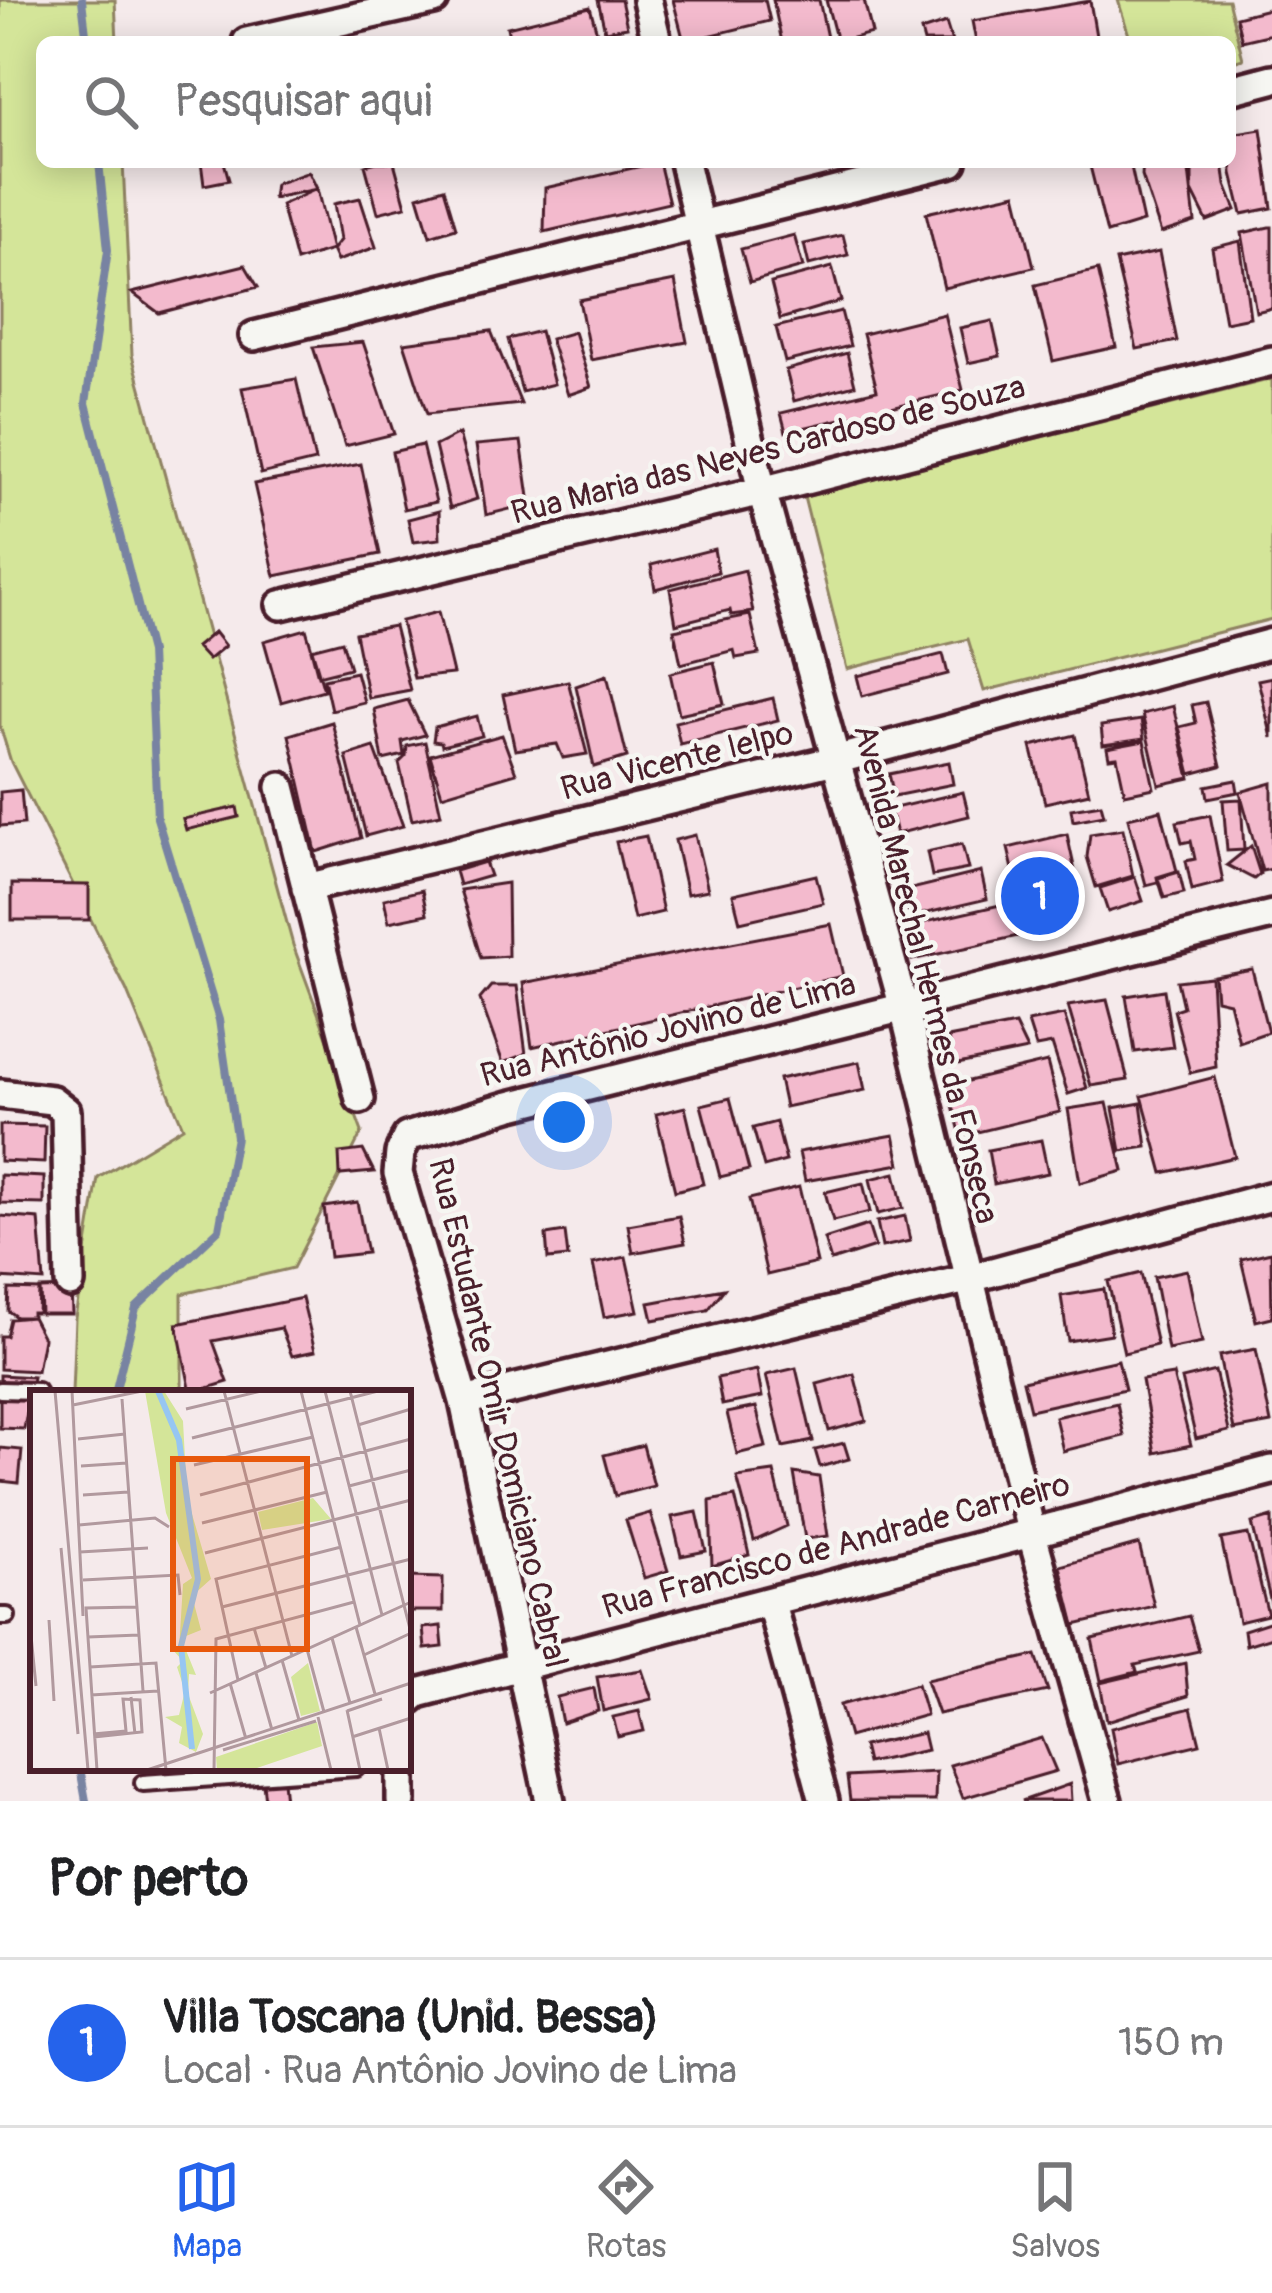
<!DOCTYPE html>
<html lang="pt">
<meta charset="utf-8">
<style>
body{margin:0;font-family:Pangolin,sans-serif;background:#f6f6f6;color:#202124}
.you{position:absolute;left:564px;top:1122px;width:42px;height:42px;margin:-30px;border:9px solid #fff;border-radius:50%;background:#1a73e8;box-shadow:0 0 0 18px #1a73e833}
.badge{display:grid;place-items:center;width:78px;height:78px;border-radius:50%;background:#2563eb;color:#fff;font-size:39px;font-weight:700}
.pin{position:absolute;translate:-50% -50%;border:6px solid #fff;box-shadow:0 3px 12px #0006}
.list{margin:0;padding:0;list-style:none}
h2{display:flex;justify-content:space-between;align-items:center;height:156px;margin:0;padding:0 48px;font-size:51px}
h2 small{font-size:39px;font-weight:400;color:#757577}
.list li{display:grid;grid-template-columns:78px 1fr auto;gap:36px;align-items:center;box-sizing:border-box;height:168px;padding:0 48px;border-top:3px solid #e0e0e0}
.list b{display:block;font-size:45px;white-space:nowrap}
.list p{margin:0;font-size:39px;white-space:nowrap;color:#757577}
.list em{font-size:39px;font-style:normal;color:#757577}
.icon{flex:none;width:66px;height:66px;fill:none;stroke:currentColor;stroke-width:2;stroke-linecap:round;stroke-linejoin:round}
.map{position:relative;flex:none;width:1272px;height:1801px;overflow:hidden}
.search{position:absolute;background:#fff;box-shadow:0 6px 30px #0003;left:36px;right:36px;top:36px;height:132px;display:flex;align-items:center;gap:30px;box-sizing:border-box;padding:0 42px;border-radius:18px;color:#757577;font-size:45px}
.sheet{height:324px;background:#fff}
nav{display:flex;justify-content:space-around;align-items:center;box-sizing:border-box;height:168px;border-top:3px solid #e0e0e0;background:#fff;font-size:33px;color:#757577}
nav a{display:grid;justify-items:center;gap:6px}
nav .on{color:#2563eb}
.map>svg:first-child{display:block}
.green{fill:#d4e599;stroke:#8f8262;stroke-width:3}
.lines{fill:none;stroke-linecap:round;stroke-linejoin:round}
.stream{stroke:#7883a2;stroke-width:8}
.building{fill:#f3bacd;stroke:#4a1f2b;stroke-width:3}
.lane-casing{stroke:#4a1f2b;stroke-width:22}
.street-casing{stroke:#4a1f2b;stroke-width:36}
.lane{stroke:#f6f6f2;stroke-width:14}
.street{stroke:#f6f6f2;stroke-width:27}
.labels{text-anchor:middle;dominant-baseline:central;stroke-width:9;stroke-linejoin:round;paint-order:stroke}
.street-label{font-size:33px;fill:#4a1f2b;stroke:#f6f6f2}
.inset-river{fill:none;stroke:#96c6f2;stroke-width:6}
.inset-road{fill:none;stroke:#b1999e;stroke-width:3}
.view{fill:#e8590c;fill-opacity:0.15;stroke:#e8590c;stroke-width:6}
.inset-edge{fill:none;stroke:#4a1f2b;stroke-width:6}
</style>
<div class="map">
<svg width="1272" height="1801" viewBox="0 0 1272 1801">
<rect width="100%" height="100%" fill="#f5eaeb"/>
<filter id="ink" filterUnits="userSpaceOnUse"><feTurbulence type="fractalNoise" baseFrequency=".00833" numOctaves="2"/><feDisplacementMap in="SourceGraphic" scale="24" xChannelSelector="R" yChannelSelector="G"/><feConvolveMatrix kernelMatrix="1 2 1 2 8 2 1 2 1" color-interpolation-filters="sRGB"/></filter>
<g filter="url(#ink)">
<!-- green -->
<path class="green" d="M0 0H115L117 42H42V162H123L132 355 293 945 362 1132 293 1268 182 1294V1393H72L75 1318 98 1178 183 1127 126 989 11 762 0 726Z
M1118 0H1228L1243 59 1230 63V42H1131Z
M1272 379V619L984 691 968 639 847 669 804 497Z"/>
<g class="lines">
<!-- stream -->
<path class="stream" d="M82 0 87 42
M99 162 108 250 86 403 150 652 157 818 219 1020 236 1137 219 1229 136 1308 115 1393
M80 1768 86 1801"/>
</g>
<!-- building -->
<path class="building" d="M598 0H621L627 27 605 31Z
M673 0H765L770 21 684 42Z
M773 0H819L827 38 782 42Z
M826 0H864L872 33 837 42Z
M1090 1 1097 42H976L972 21Z
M590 7 597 33 560 42H510L507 27Z
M1272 8V34L1242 41 1236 17Z
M946 23 952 42H924L921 31Z
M1261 129 1272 208 1242 214 1232 173 1230 134Z
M201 162H224L229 180 204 185Z
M377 162H394L406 206 378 213 365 165Z
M659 162 669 203 544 232 545 188Z
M1105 162H1130L1143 222 1107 233 1090 166Z
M1143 162H1188L1195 222 1161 233 1142 176Z
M1192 162H1223L1226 185 1236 210 1207 221 1192 191Z
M309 172 317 189 273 198 275 184Z
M444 188 456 228 430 236 418 196Z
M317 189 332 250 296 261 281 205Z
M1016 193 1034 267 944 288 926 213Z
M360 198 376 247 337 261 332 250 340 240 334 204Z
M1269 227H1272V308L1256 312 1242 233Z
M794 235 803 267 750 282 741 249Z
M843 235 848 255 809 265 804 244Z
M1240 241 1250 317 1225 322 1212 248Z
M1159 252 1177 341 1137 349 1116 261Z
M245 265 258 287 159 313 132 293Z
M832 267 841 301 780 319 771 283Z
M1098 270 1116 347 1053 361 1035 285Z
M675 281 687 342 591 360 579 300Z
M841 311 850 346 785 362 776 327Z
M944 314 963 390 786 432 781 413 877 390 863 334Z
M992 321 1000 356 968 363 960 328Z
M491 331 521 404 427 414 404 343Z
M540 331 554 384 522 392 508 339Z
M574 332 591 387 568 395 550 339Z
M363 342 394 434 345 446 313 347Z
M847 353 855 385 794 401 786 370Z
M296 379 315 461 261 474 242 388Z
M459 434 477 499 450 508 435 446Z
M521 441 530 504 486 515 476 445Z
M422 445 436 502 404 509 392 452Z
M361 464 380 554 275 576 254 484Z
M439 511 440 539 413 542 408 519Z
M714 549 718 572 655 589 651 565Z
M745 570 753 612 731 615 730 610 676 624 670 589Z
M438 612 453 674 414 678 401 621Z
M750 615 759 654 736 658 734 650 681 664 674 630Z
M394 626 410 690 368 698 355 633Z
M306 629 324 690 281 702 264 641Z
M214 632 225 646 208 660 196 647Z
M342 641 350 668 318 676 311 649Z
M943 654 948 674 862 696 857 676Z
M714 662 724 704 679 714 670 673Z
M356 672 364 702 331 710 324 679Z
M607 675 627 757 594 767 576 686Z
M1272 677V738L1258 680Z
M568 681 587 754 563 758 557 744 515 750 503 695Z
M773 698 778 720 680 744 675 722Z
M408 700 425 735 402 741 404 755 383 760 374 709Z
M1206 702 1221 766 1191 774 1179 727 1196 723 1192 705Z
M1173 706 1190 778 1159 785 1142 714Z
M477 716 482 736 442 746 441 742 433 741 435 727Z
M1141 720 1144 739 1103 745 1101 726Z
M332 722 361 838 316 852 289 735Z
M502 735 516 773 442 795 430 755Z
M1075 735 1089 793 1045 803 1031 746Z
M1144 741 1154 788 1125 794 1117 757 1109 758 1107 748Z
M425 742 441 814 412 820 399 763 406 756 407 746Z
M374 747 403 826 366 836 346 756Z
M949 762 953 784 894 796 889 774Z
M1236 780 1238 792 1208 798 1206 786Z
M1272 783V869L1262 871 1240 792Z
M21 790 24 824 0 826V792Z
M963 792 969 816 896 834 890 809Z
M1241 799 1244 850 1227 851 1223 800Z
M1101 804 1104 815 1073 821 1071 809Z
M237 807 239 817 186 830 183 819Z
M1161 810 1177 871 1157 877 1158 882 1146 885 1128 818Z
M1210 815 1223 882 1192 890 1186 861 1195 859 1191 841 1182 843 1177 822Z
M1123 829 1133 876 1096 887 1087 857 1090 834Z
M1067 834 1075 871 1056 875 1066 918 1024 916 1008 848Z
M695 835 708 890 687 894 675 840Z
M646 836 663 912 634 919 616 842Z
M962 844 968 869 932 876 927 852Z
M1251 846 1260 874 1254 879 1227 865Z
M485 862 490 876 459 885 455 871Z
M981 872 987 899 910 917 903 891Z
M1179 872 1184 893 1164 898 1158 878Z
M816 875 823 903 740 922 733 894Z
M1135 877 1143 901 1108 912 1100 888Z
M507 883 508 956 481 958 460 890Z
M12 884 89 885V920H12Z
M422 890 427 914 389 922 384 899Z
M1000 905 1018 936 912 960 904 927Z
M831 924 843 976 532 1047 523 983Z
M1252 969 1268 1032 1239 1042 1229 1002 1216 999 1214 976Z
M1211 977 1216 1067 1190 1073 1174 1010 1183 1007 1177 981Z
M491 986H517L526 1054 503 1063 480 999Z
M1164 990 1173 1047 1135 1052 1126 996Z
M1107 1000 1128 1080 1091 1086 1068 1006Z
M1064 1015 1087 1088 1068 1094 1052 1044 1036 1047 1028 1022Z
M1015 1025 1027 1050 953 1065 948 1038Z
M859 1062 865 1090 785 1107 779 1079Z
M1047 1062 1060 1112 961 1136 948 1086Z
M1215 1077 1235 1157 1163 1173 1142 1096Z
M730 1098 749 1170 720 1177 701 1105Z
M1107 1103 1123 1171 1080 1183 1068 1109Z
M1141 1103 1147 1147 1121 1151 1113 1108Z
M685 1107 703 1184 675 1191 656 1114Z
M776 1122 786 1161 764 1167 753 1128Z
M0 1125 45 1126 44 1163 0 1161Z
M894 1135 900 1164 805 1181 799 1152Z
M1041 1140 1048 1173 994 1184 988 1150Z
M363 1150 374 1172 340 1175 339 1153Z
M895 1173 903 1208 878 1214 870 1179Z
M0 1175 44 1177V1204L0 1203Z
M863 1183 870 1212 833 1221 825 1192Z
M799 1187 817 1263 767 1275 749 1199Z
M357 1202 367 1253 330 1257 324 1207Z
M0 1216 39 1219 44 1281 0 1278Z
M679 1216 685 1243 633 1253 628 1225Z
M905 1216 910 1241 882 1247 877 1222Z
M868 1225 875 1247 831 1261 824 1239Z
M565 1232 568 1257 548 1259 546 1235Z
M1271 1252 1272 1317 1256 1321 1241 1259Z
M626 1257 638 1311 604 1317 593 1264Z
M1187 1270 1202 1343 1168 1350 1154 1277Z
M1141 1273 1157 1345 1124 1353 1108 1281Z
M71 1288 72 1314H41L40 1289Z
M9 1289 39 1290 38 1313H32V1317H16L8 1311Z
M724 1289 708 1310 653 1320 649 1303Z
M1104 1289 1111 1334 1068 1341 1061 1296Z
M302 1298 315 1351 292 1356 281 1328 213 1341 228 1382 191 1393 177 1324Z
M32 1317 43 1338 37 1371 0 1369V1336H6L10 1319Z
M1256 1349 1271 1423 1234 1430 1219 1356Z
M1118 1360 1125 1389 1030 1410 1023 1381Z
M796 1368 813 1441 783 1447 766 1375Z
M757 1370 762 1397 722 1405 717 1378Z
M1215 1371 1229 1431 1196 1439 1182 1379Z
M854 1374 866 1421 829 1431 817 1384Z
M0 1375 33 1377 24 1429 0 1428Z
M1173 1375 1191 1445 1155 1453 1142 1380Z
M1117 1403 1124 1436 1063 1451 1055 1417Z
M756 1407 766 1447 737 1454 727 1413Z
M844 1443 849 1459 820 1467 815 1450Z
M643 1445 654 1486 615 1496 604 1455Z
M0 1448 22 1450 19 1483 0 1481Z
M774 1472 787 1526 754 1541 737 1477Z
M794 1473 819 1477 828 1536 805 1539Z
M735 1496 749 1555 712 1566 710 1501Z
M697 1512 706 1551 681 1556 672 1517Z
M650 1513 668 1571 644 1578 626 1520Z
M1272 1517V1608L1252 1523Z
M1248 1534 1268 1615 1239 1622 1221 1539Z
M1139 1544 1154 1606 1075 1625 1060 1566Z
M408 1577 443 1578V1611H408Z
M1189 1616 1199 1651 1135 1665 1137 1672 1101 1681 1092 1639Z
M1272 1621V1637L1246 1645 1244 1630Z
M441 1626 443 1647 425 1649 423 1628Z
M1036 1655 1048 1691 938 1714 926 1680Z
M1185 1663 1188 1696 1107 1721 1100 1683Z
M642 1670 652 1699 603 1711 597 1677Z
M917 1684 926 1715 849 1737 840 1705Z
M594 1688 598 1711 562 1723 557 1697Z
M1191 1708 1200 1744 1118 1764 1111 1728Z
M639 1711 644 1731 618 1737 613 1717Z
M923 1733 927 1750 867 1763 863 1746Z
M1042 1738 1056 1771 963 1798 950 1765Z
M936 1772 935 1801H850L847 1777Z
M283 1781 285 1801H265L263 1783Z
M1070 1784 1071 1801H1022Z"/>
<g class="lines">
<!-- lane casing -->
<g class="lane-casing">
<path id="lane" d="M0 1390 37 1391
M0 1616H7
M143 1783 356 1768"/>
</g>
<!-- street casing -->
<g class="street-casing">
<path id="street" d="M647 0 657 42
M247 42 434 0
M1230 90 1272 79
M684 162 762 491 904 1008 1031 1531 1107 1801
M254 336 952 162
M281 605 762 491 1272 361
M281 787 360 1099
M306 888 835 760 1272 643
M0 1094 52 1100 66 1111 70 1283
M464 1401 967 1279 1272 1196
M771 1603 824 1801
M408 1701 418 1693 1272 1470
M401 1768V1801
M550 1801 464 1401 398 1173 400 1153 407 1137 509 1106 1272 915"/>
</g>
<!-- lane -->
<use href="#lane" class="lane"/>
<!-- street -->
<use href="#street" class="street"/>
</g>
</g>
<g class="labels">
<!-- street labels -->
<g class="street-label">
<text transform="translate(768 450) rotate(-14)">Rua Maria das Neves Cardoso de Souza</text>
<text transform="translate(677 761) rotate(-14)">Rua Vicente Ielpo</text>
<text transform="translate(926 974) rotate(76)">Avenida Marechal Hermes da Fonseca</text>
<text transform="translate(668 1030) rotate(-14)">Rua Antônio Jovino de Lima</text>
<text transform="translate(498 1413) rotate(77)">Rua Estudante Omir Domiciano Cabral</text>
<text transform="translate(836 1546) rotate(-15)">Rua Francisco de Andrade Carneiro</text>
</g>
</g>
<!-- overview -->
<g transform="translate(30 1390)">
<rect width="381" height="381" fill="#f5eaeb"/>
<path d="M115 1H134L153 31 157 107 181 189 162 206 171 240 151 248 166 285 159 284 158 304 173 344 166 362 149 353 152 337 135 327 149 325 155 301 147 277 153 271 140 257 149 260 153 194 162 188 136 123ZM283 108 301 129 232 140 228 122ZM278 273 290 321 271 326 261 287ZM287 332 292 356 221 380H187L186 367Z" fill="#d4e599"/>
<path class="inset-river" d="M128 1 149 50 168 189 151 256 162 359"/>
<path class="inset-road" d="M25 1 58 380M42 1 53 226M194 1 262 266M271 1 330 235M295 1 352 225M320 1 381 243 334 265M92 9 113 301M43 15 112 1M156 19 231 1M328 35 381 19M162 48 348 1M48 49 95 44M164 75 283 47M51 76 97 73M319 96 381 80M53 105 98 102M170 105 381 49M172 133 297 102M49 135 125 128 139 137M31 158 48 344M50 162 118 158M175 163 381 110M53 190 148 185 150 205M192 217 381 169M19 230 24 311M326 237 345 304M224 238 236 278M1 246 6 296M58 247 109 245M302 248 320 313M277 259 294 322M252 270 269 330M60 277 126 273 136 380M226 283 242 340M208 290 186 189 311 157M200 293 216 349M180 303 381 212M61 305 128 301M101 307 105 344M317 320 330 380M317 321 352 309M288 327 301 380M349 338 358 380M63 344 96 341 93 309 110 310 112 342 64 347M322 347 381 328M193 360 286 331M67 380 56 218 106 217M117 380 381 293M184 380 186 249 324 212"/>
<path class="view" d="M143 69H277V259H143Z"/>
<rect width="381" height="381" class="inset-edge"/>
</g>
</svg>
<div class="you"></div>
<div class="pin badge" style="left:1040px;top:896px">1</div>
<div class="search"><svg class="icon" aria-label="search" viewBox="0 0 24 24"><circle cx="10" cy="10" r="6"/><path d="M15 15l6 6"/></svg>Pesquisar aqui</div>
</div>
<section class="sheet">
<h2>Por perto<small></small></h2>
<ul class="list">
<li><span class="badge">1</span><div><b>Villa Toscana (Unid. Bessa)</b><p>Local · Rua Antônio Jovino de Lima</p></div><em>150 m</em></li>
</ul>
</section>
<nav>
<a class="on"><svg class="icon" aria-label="map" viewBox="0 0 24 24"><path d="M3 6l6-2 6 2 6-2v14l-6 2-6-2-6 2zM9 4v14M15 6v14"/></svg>Mapa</a>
<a><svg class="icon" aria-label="directions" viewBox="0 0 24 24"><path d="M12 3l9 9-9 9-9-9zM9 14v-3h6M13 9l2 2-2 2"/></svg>Rotas</a>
<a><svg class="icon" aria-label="saved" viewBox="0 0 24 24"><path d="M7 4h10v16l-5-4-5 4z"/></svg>Salvos</a>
</nav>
